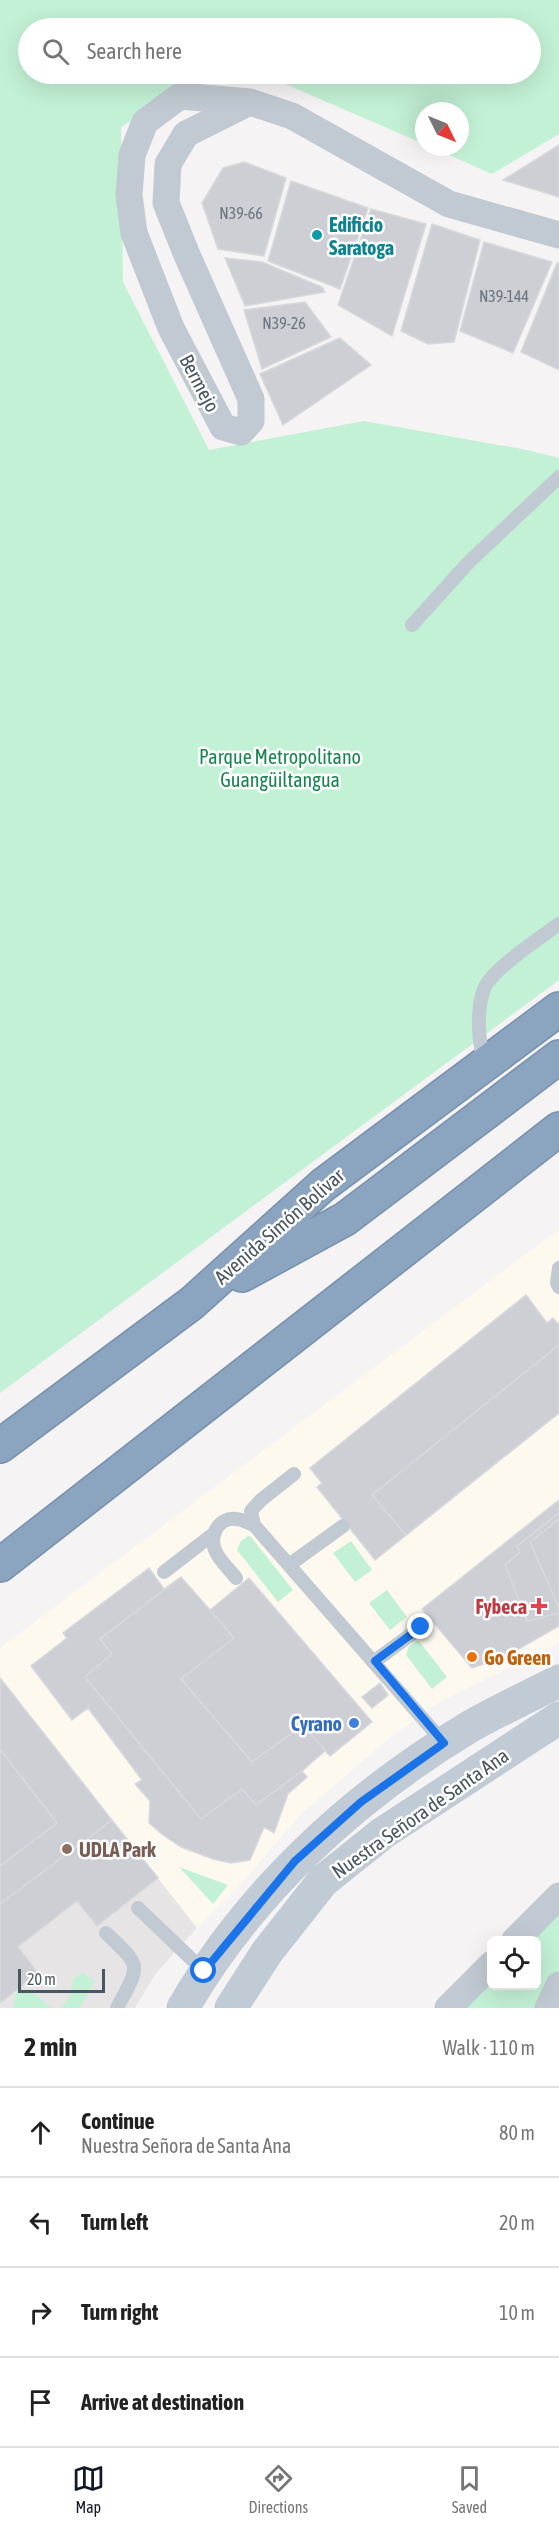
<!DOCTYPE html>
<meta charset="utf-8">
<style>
body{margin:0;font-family:"Asap Condensed",sans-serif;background:#f6f6f6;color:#222}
.controls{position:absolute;right:18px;bottom:18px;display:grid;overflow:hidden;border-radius:9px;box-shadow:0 6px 24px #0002}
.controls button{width:54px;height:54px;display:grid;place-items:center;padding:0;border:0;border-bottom:2px solid #e0e0e0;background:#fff;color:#222;font:30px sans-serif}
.compass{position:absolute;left:415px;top:102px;width:54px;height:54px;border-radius:50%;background:#fff;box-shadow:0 6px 24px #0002;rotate:133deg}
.scale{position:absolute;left:18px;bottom:15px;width:87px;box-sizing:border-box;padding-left:6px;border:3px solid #4a5661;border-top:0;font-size:16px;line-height:21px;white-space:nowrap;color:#4a5661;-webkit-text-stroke:4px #fff;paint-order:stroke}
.stop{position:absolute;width:18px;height:18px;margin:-14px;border:4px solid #1a73e8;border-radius:50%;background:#fff}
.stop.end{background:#1a73e8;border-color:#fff;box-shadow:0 2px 6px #0008}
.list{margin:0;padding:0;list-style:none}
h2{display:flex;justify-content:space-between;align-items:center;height:78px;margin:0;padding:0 24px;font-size:26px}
h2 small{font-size:20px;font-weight:400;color:#767676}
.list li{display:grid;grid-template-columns:39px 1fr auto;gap:18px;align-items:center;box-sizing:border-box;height:90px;padding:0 24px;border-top:2px solid #e0e0e0}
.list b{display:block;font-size:22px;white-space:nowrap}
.list p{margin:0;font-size:20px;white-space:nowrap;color:#767676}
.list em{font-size:20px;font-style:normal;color:#767676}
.icon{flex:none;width:33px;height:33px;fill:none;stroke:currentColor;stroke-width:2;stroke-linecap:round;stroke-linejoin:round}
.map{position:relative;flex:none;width:559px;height:2008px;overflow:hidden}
.search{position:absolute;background:#fff;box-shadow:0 6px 24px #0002;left:18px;right:18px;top:18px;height:66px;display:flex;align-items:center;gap:15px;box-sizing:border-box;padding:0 21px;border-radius:33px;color:#767676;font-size:22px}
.sheet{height:438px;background:#fff}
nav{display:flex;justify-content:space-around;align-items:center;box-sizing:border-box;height:84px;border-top:2px solid #e0e0e0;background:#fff;font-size:16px;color:#767676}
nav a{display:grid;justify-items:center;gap:3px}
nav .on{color:#111827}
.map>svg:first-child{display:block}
.commercial{fill:#fdf9ef}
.education{fill:#e6e4e5}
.green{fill:#c3f1d5}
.building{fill:#cdcfd5;stroke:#d7d9de;stroke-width:1.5}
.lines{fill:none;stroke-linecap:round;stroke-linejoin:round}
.highway-casing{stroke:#7690ad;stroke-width:36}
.lane{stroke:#c1cad2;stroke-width:14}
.street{stroke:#c1cad2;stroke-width:27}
.secondary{stroke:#c1cbd6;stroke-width:33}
.highway{stroke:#8ba5c1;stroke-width:33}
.route{stroke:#1a73e8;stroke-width:8}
.culture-dot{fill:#0f9aa8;stroke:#fff;stroke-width:2}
.health-dot{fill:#e0444e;stroke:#fff;stroke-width:2}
.food-dot{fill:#e8710a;stroke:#fff;stroke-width:2}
.shop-dot{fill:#3f7fe0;stroke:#fff;stroke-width:2}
.education-dot{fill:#8d6e63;stroke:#fff;stroke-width:2}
.labels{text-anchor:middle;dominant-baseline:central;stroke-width:5;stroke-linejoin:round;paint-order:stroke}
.number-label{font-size:16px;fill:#6b747e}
.culture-label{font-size:20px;font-weight:bold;fill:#0d838f;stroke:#fff;text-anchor:start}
.street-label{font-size:20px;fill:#4a5661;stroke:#fff}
.park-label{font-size:20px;fill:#17864f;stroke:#fff}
.health-label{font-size:20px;font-weight:bold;fill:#be3a42;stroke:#fff;text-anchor:end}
.food-label{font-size:20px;font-weight:bold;fill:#c56008;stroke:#fff;text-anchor:start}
.shop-label{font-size:20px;font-weight:bold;fill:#366cbe;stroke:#fff;text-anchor:end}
.education-label{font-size:20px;font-weight:bold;fill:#785e54;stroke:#fff;text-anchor:start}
</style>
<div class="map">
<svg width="559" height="2008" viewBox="0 0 559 2008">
<rect width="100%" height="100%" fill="#f5f3f3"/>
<!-- commercial -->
<path class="commercial" d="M559 1229V1643L438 1703 392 1736 301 1814 240 1885 197 1928 0 1677V1648Z"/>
<!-- education -->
<path class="education" d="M0 1677 197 1928 156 1973 135 2008H0Z"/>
<!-- green -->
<path class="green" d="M0 0H559V134L492 174 431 147H460V111H424V144L262 74H530V28H28V74H214L121 127 123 282 209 450 364 421 527 450 559 458V980L0 1393Z
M248 1536 251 1537 293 1590 278 1602 237 1550 241 1541Z
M351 1541 372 1570 355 1582 333 1553Z
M387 1590 407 1617 390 1630 369 1603Z
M416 1641H419L447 1677 432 1689 406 1655 409 1646Z
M179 1867 228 1885 213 1904Z
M559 1896V1985L548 2008H448L491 1964 492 1986H536V1940H515Z
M83 1973 95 1981 80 2008H61L70 1997 73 1979Z
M23 1989 30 1990 52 2008H13L16 1993Z"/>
<!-- building -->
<path class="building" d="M559 145V197L503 180Z
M244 162 286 178 264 256 218 249 202 203 223 168Z
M291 181 368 208 340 289 268 261Z
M371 209 426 224 392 336 338 305Z
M432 224 480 240 454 342 428 344 401 331Z
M484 242 552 262 513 353 460 331Z
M225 258 262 262 322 287 325 292 245 306Z
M557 263 559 264V370L521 352Z
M305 302 331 337 262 369 244 310Z
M340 338 371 365 283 425 260 374Z
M526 1295 547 1323 553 1318 559 1325V1413L375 1560 317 1487 322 1483 310 1468Z
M559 1345V1413L406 1535 372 1495Z
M559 1500V1626L503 1658 472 1668 422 1609Z
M559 1513V1613L527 1621 505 1565 520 1552 517 1546Z
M559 1519V1608L530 1542Z
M149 1568 164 1589 181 1577 210 1610 249 1578 372 1722 330 1756 325 1751 302 1771 307 1777 288 1794 274 1833 264 1827 250 1860 231 1863 213 1859 181 1847 163 1835 149 1823 150 1801 135 1784 142 1780 88 1708 72 1720 31 1666 67 1638 63 1633Z
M181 1577 210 1610 249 1578 372 1722 330 1756 325 1751 302 1771 256 1805 242 1789 201 1819 85 1677 112 1654 100 1639Z
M249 1578 372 1722 330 1756 303 1725 252 1762 181 1679 234 1638 210 1610Z
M0 1678 112 1820 0 1904Z
M380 1683 388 1695 372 1708 362 1697Z
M0 1749 57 1823 0 1866Z
M112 1820 158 1878 97 1926 77 1901 18 1947 38 1973 0 2003V1904Z"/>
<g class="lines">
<!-- highway casing -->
<g class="highway-casing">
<path id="highway" d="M242 1275 345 1219 559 1057
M0 1446 192 1303 323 1185 559 1009
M0 1565 559 1129"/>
</g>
<!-- lane -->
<path class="lane" d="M412 625 469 562 559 477
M485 1064C478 1041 476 1011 484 989 491 970 541 937 559 924
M559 1268 557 1283 559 1287
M294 1474 261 1500 251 1511 254 1525 444 1743
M289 1565 343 1526
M164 1572 212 1535
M236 1578C230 1570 220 1561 216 1552 208 1537 218 1517 236 1519 242 1519 248 1523 254 1525
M375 1661 421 1627
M138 1908 204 1971
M106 1933C143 1968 140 1964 117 2008"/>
<!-- street -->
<path class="street" d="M250 102 186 134 168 164 166 203 187 255 251 399V421L241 432 223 427 171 328 134 233 129 195 132 155 145 122 180 96 250 102 292 116 449 204 559 235
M515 1940 559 1896
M448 2008 492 1964
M548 2008 559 1985"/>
<!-- secondary -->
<path class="secondary" d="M183 2008C249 1893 352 1798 466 1729 496 1711 528 1697 559 1681
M231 2008 267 1952 323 1881 383 1833 559 1718"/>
<!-- highway -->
<use href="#highway" class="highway"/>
</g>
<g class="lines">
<!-- route -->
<path class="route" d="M204 1971 295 1861 361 1802 444 1743 375 1661 421 1627"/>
</g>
<!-- markers -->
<circle class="culture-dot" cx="317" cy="235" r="6"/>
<path class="health-dot" d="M536 1597h6v6h6v6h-6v6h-6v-6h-6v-6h6z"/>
<circle class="food-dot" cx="472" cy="1657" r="6"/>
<circle class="shop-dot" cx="354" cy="1723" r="6"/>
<circle class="education-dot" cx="67" cy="1849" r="6"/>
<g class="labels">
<!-- number labels -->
<g class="number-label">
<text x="241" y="213">N39-66</text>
<text x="504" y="296">N39-144</text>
<text x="284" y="323">N39-26</text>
</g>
<!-- culture labels -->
<g class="culture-label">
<text x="329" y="224">Edificio<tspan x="329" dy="23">Saratoga</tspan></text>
</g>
<!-- street labels -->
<g class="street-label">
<text transform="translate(200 383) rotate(62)">Bermejo</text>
<text transform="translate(279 1226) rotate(-41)">Avenida Simón Bolívar</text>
<text transform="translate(420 1813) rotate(-35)">Nuestra Señora de Santa Ana</text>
</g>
<!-- park labels -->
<g class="park-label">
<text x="280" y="756">Parque Metropolitano<tspan x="280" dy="23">Guangüiltangua</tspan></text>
</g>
<!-- health labels -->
<g class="health-label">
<text x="527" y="1606">Fybeca</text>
</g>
<!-- food labels -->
<g class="food-label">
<text x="484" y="1657">Go Green</text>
</g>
<!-- shop labels -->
<g class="shop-label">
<text x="342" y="1723">Cyrano</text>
</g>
<!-- education labels -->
<g class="education-label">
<text x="79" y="1849">UDLA Park</text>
</g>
</g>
</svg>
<div class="controls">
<button><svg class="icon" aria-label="locate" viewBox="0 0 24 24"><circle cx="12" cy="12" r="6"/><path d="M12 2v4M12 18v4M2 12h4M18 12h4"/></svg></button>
</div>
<svg class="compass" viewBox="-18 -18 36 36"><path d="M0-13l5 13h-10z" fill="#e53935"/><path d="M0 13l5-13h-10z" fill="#767676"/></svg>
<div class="scale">20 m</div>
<div class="stop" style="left:204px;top:1971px"></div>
<div class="stop end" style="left:421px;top:1627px"></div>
<div class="search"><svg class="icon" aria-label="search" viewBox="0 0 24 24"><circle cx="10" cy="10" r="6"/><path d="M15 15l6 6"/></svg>Search here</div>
</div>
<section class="sheet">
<h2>2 min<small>Walk · 110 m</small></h2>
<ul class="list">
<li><svg class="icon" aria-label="ahead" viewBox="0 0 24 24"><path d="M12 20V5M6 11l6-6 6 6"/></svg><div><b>Continue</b><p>Nuestra Señora de Santa Ana</p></div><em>80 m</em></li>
<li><svg class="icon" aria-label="left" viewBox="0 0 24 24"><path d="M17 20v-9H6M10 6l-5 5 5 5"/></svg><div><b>Turn left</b></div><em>20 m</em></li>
<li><svg class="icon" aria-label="right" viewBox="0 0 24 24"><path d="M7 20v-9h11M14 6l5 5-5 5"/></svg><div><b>Turn right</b></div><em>10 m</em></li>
<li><svg class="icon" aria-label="arrive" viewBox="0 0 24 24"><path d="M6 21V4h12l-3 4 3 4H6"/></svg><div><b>Arrive at destination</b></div></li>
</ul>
</section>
<nav>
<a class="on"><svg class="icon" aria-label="map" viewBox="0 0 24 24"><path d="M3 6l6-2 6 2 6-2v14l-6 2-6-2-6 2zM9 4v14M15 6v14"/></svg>Map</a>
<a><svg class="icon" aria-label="directions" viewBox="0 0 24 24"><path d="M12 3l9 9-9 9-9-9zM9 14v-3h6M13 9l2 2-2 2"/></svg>Directions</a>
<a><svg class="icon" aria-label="saved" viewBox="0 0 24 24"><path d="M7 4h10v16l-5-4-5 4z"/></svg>Saved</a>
</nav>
